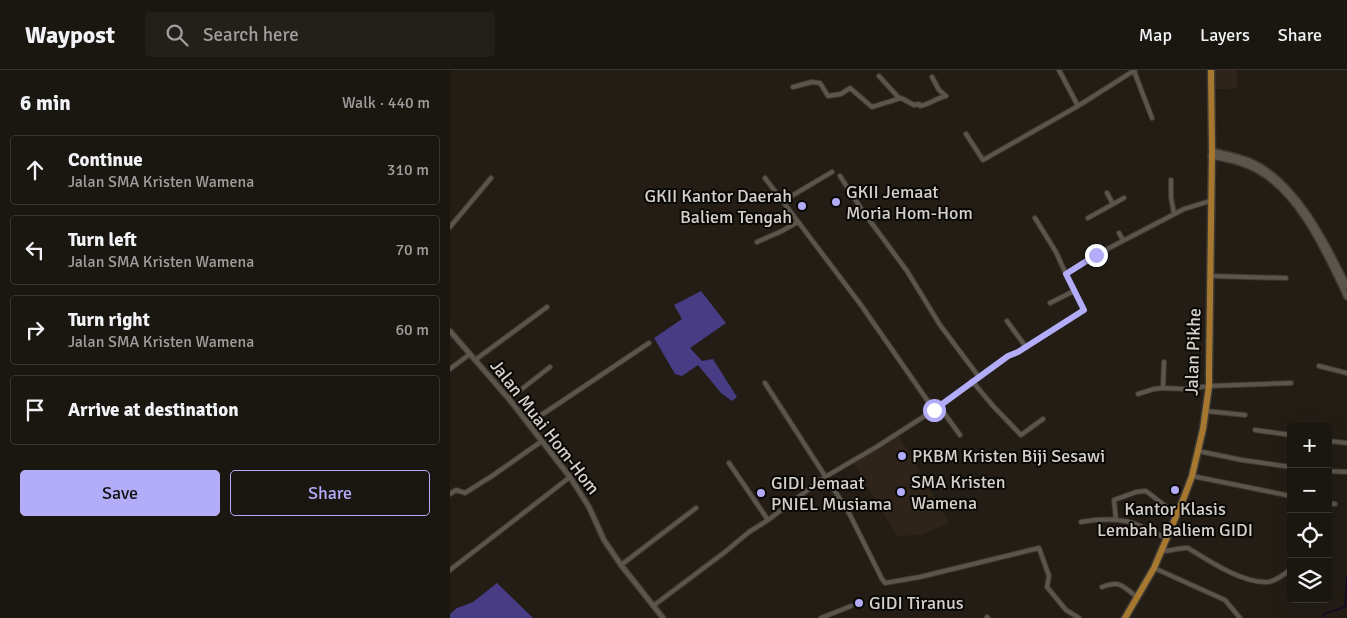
<!DOCTYPE html>
<meta charset="utf-8">
<style>
body{margin:0;font-family:Signika,sans-serif;background:#231f19;color:#f1f3f6}
.controls{position:absolute;right:15px;bottom:15px;display:grid;overflow:hidden;border-radius:5px;box-shadow:0 5px 20px #0002}
.controls button{width:45px;height:45px;display:grid;place-items:center;padding:0;border:0;border-bottom:1px solid #383530;background:#1a1610;color:#f1f3f6;font:25px sans-serif}
.stop{position:absolute;width:15px;height:15px;margin:-11px;border:4px solid #b3adf9;border-radius:50%;background:#fff}
.stop.end{background:#b3adf9;border-color:#fff;box-shadow:0 1px 5px #0008}
.list{margin:0;padding:0;list-style:none}
h2{display:flex;justify-content:space-between;align-items:center;height:65px;margin:0;padding:0 20px;font-size:21px}
h2 small{font-size:16px;font-weight:400;color:#9f9f9f}
.list li{display:grid;grid-template-columns:32px 1fr auto;gap:15px;align-items:center;box-sizing:border-box;height:70px;margin:0 10px 10px;padding:0 10px;border:1px solid #383530;border-radius:5px}
.list b{display:block;font-size:19px;white-space:nowrap}
.list p{margin:0;font-size:16px;white-space:nowrap;color:#9f9f9f}
.list em{font-size:16px;font-style:normal;color:#9f9f9f}
.actions{display:flex;gap:10px;padding:15px 20px}
.actions a{flex:1;padding:11px 0;border:1px solid #b3adf9;border-radius:5px;text-align:center;font-size:18px;color:#b3adf9}
.actions .main{background:#b3adf9;color:#111}
.icon{flex:none;width:28px;height:28px;fill:none;stroke:currentColor;stroke-width:2;stroke-linecap:round;stroke-linejoin:round}
.map{position:relative;flex:none;width:897px;height:548px;overflow:hidden}
header{display:flex;align-items:center;gap:30px;box-sizing:border-box;height:70px;padding:0 25px;background:#1a1610;border-bottom:1px solid #383530}
header strong{font-size:24px}
nav{display:flex;gap:28px;margin-inline-start:auto;font-size:18px}
.search{width:350px;height:45px;background:#231f19;display:flex;align-items:center;gap:12px;box-sizing:border-box;padding:0 18px;border-radius:5px;color:#9f9f9f;font-size:19px}
main{display:flex}
aside{flex:1;background:#1a1610}
.map>svg:first-child{display:block}
.built{fill:#2e2419}
.forest{fill:#483c84}
.lines{fill:none;stroke-linecap:round;stroke-linejoin:round}
.stream{stroke:#0d002f;stroke-width:1}
.minor-casing{stroke:#3c3833;stroke-width:6}
.tertiary-casing{stroke:#3c3833;stroke-width:7}
.secondary-casing{stroke:#3c3833;stroke-width:8}
.trunk-casing{stroke:#3c3833;stroke-width:9}
.minor{stroke:#5c554c;stroke-width:4}
.tertiary{stroke:#5c554c;stroke-width:4.5}
.secondary{stroke:#5c554c;stroke-width:5}
.trunk{stroke:#a6782f;stroke-width:6}
.route{stroke:#b3adf9;stroke-width:6}
.poi-dot{fill:#b3adf9;stroke:#0a0805;stroke-width:2}
.labels{text-anchor:middle;dominant-baseline:central;stroke-width:4;stroke-linejoin:round;paint-order:stroke}
.poi-label{font-size:18px;fill:#d4d0cb;stroke:#0a0805;text-anchor:start}
.street-label{font-size:18px;fill:#d4d0cb;stroke:#0a0805}
</style>
<header>
<strong>Waypost</strong>
<div class="search"><svg class="icon" aria-label="search" viewBox="0 0 24 24"><circle cx="10" cy="10" r="6"/><path d="M15 15l6 6"/></svg>Search here</div>
<nav><a>Map</a><a>Layers</a><a>Share</a></nav>
</header>
<main>
<aside>
<h2>6 min<small>Walk · 440 m</small></h2>
<ul class="list">
<li><svg class="icon" aria-label="ahead" viewBox="0 0 24 24"><path d="M12 20V5M6 11l6-6 6 6"/></svg><div><b>Continue</b><p>Jalan SMA Kristen Wamena</p></div><em>310 m</em></li>
<li><svg class="icon" aria-label="left" viewBox="0 0 24 24"><path d="M17 20v-9H6M10 6l-5 5 5 5"/></svg><div><b>Turn left</b><p>Jalan SMA Kristen Wamena</p></div><em>70 m</em></li>
<li><svg class="icon" aria-label="right" viewBox="0 0 24 24"><path d="M7 20v-9h11M14 6l5 5-5 5"/></svg><div><b>Turn right</b><p>Jalan SMA Kristen Wamena</p></div><em>60 m</em></li>
<li><svg class="icon" aria-label="arrive" viewBox="0 0 24 24"><path d="M6 21V4h12l-3 4 3 4H6"/></svg><div><b>Arrive at destination</b></div></li>
</ul>
<div class="actions"><a class="main">Save</a><a>Share</a></div>
</aside>
<div class="map">
<svg width="897" height="548" viewBox="0 0 897 548">
<rect width="100%" height="100%" fill="#231d16"/>
<!-- built -->
<path class="built" d="M763 0H787V17L779 19H766L763 17Z
M447 362 499 453 472 465 447 466 402 391Z"/>
<!-- forest -->
<path class="forest" d="M251 221 276 253 240 278 252 291 263 289 287 327 282 331 271 323 248 295 232 306 225 304 204 268 232 249 224 235Z
M47 513 83 548H0V544L7 538 23 532Z"/>
<g class="lines">
<!-- stream -->
<path class="stream" d="M872 548 874 544 895 537 897 506"/>
<!-- minor casing -->
<g class="minor-casing">
<path id="minor" d="M609 0 628 36
M684 1 702 48
M429 6 449 28
M482 7 489 20 496 26
M343 17 362 12 370 13 378 26 391 24 400 18 422 37 451 28 464 35 469 34 470 36C480 34 487 28 496 26
M516 64 533 90 628 36 685 0
M390 106 412 140 457 201 490 255 529 307
M315 108 411 235 484 340
M721 110V127L724 144
M657 123 663 134
M333 131 382 102
M585 148 606 182 616 204
M638 148 674 128
M0 157 41 108
M669 163 673 170
M307 172 332 161 348 152
M760 206 836 208
M600 233 624 221
M557 251 576 277
M25 290 97 237
M869 296 897 303
M0 299 20 284
M522 311 544 337 571 365 593 349
M315 313 399 443 432 509 435 513 470 507 589 478 599 506 597 517 616 540 629 548
M713 318 714 292
M688 324 704 319 713 318 735 319 759 316 841 313
M59 329 100 297
M489 336 510 365
M756 341 795 345
M78 354 199 273
M805 360 841 365
M878 371 897 373
M748 381 792 390 841 397
M279 393 318 450
M878 401 897 402
M742 406 841 426
M0 424 6 420 15 423 42 406 92 371
M878 433 885 434
M666 450 664 430 686 422 696 421 718 438 727 443
M631 452C648 449 666 448 683 453 694 457 705 463 716 468
M711 481C720 482 728 477 738 478 759 491 792 513 817 512 825 512 834 504 841 499
M171 495 246 438
M704 498 775 530 790 548
M0 500 120 407
M652 517C671 510 672 516 687 527
M203 536 275 482 299 462 318 450 375 407 428 376 484 340 559 286 568 282 634 240 616 204 646 185 734 139 760 131
M537 547 538 548
M371 548 401 536"/>
</g>
<!-- tertiary casing -->
<g class="tertiary-casing">
<path id="tertiary" d="M0 261 59 329 120 407 139 437 154 470 171 495 213 548"/>
</g>
<!-- secondary casing -->
<g class="secondary-casing">
<path id="secondary" d="M762 81C774 84 787 86 799 91 845 110 876 173 897 216
M761 86C774 88 787 91 799 96 847 116 876 182 897 227"/>
</g>
<!-- trunk casing -->
<g class="trunk-casing">
<path id="trunk" d="M675 548 704 498 733 430 742 406 753 359 759 316V304L762 81 761 0"/>
</g>
<!-- minor -->
<use href="#minor" class="minor"/>
<!-- tertiary -->
<use href="#tertiary" class="tertiary"/>
<!-- secondary -->
<use href="#secondary" class="secondary"/>
<!-- trunk -->
<use href="#trunk" class="trunk"/>
</g>
<g class="lines">
<!-- route -->
<path class="route" d="M484 340 558 286 568 282 634 240 616 204 646 185"/>
</g>
<!-- markers -->
<g class="poi-dot">
<circle cx="386" cy="132" r="5"/>
<circle cx="352" cy="136" r="5"/>
<circle cx="452" cy="386" r="5"/>
<circle cx="725" cy="420" r="5"/>
<circle cx="451" cy="422" r="5"/>
<circle cx="311" cy="423" r="5"/>
<circle cx="409" cy="533" r="5"/>
</g>
<g class="labels">
<!-- poi labels -->
<g class="poi-label">
<text x="396" y="122">GKII Jemaat<tspan x="396" dy="21">Moria Hom-Hom</tspan></text>
<text x="342" y="126" text-anchor="end">GKII Kantor Daerah<tspan x="342" dy="21">Baliem Tengah</tspan></text>
<text x="462" y="386">PKBM Kristen Biji Sesawi</text>
<text x="461" y="412">SMA Kristen<tspan x="461" dy="21">Wamena</tspan></text>
<text x="321" y="413">GIDI Jemaat<tspan x="321" dy="21">PNIEL Musiama</tspan></text>
<text x="725" y="439" text-anchor="middle">Kantor Klasis<tspan x="725" dy="21">Lembah Baliem GIDI</tspan></text>
<text x="419" y="533">GIDI Tiranus</text>
</g>
<!-- street labels -->
<g class="street-label">
<text transform="translate(743 282) rotate(-88)">Jalan Pikhe</text>
<text transform="translate(95 357) rotate(52)">Jalan Muai Hom-Hom</text>
</g>
</g>
</svg>
<div class="controls">
<button>+</button>
<button>−</button>
<button><svg class="icon" aria-label="locate" viewBox="0 0 24 24"><circle cx="12" cy="12" r="6"/><path d="M12 2v4M12 18v4M2 12h4M18 12h4"/></svg></button>
<button><svg class="icon" aria-label="layers" viewBox="0 0 24 24"><path d="M12 4l9 5-9 5-9-5zM3 14l9 5 9-5"/></svg></button>
</div>
<div class="stop" style="left:484px;top:340px"></div>
<div class="stop end" style="left:646px;top:185px"></div>
</div>
</main>
